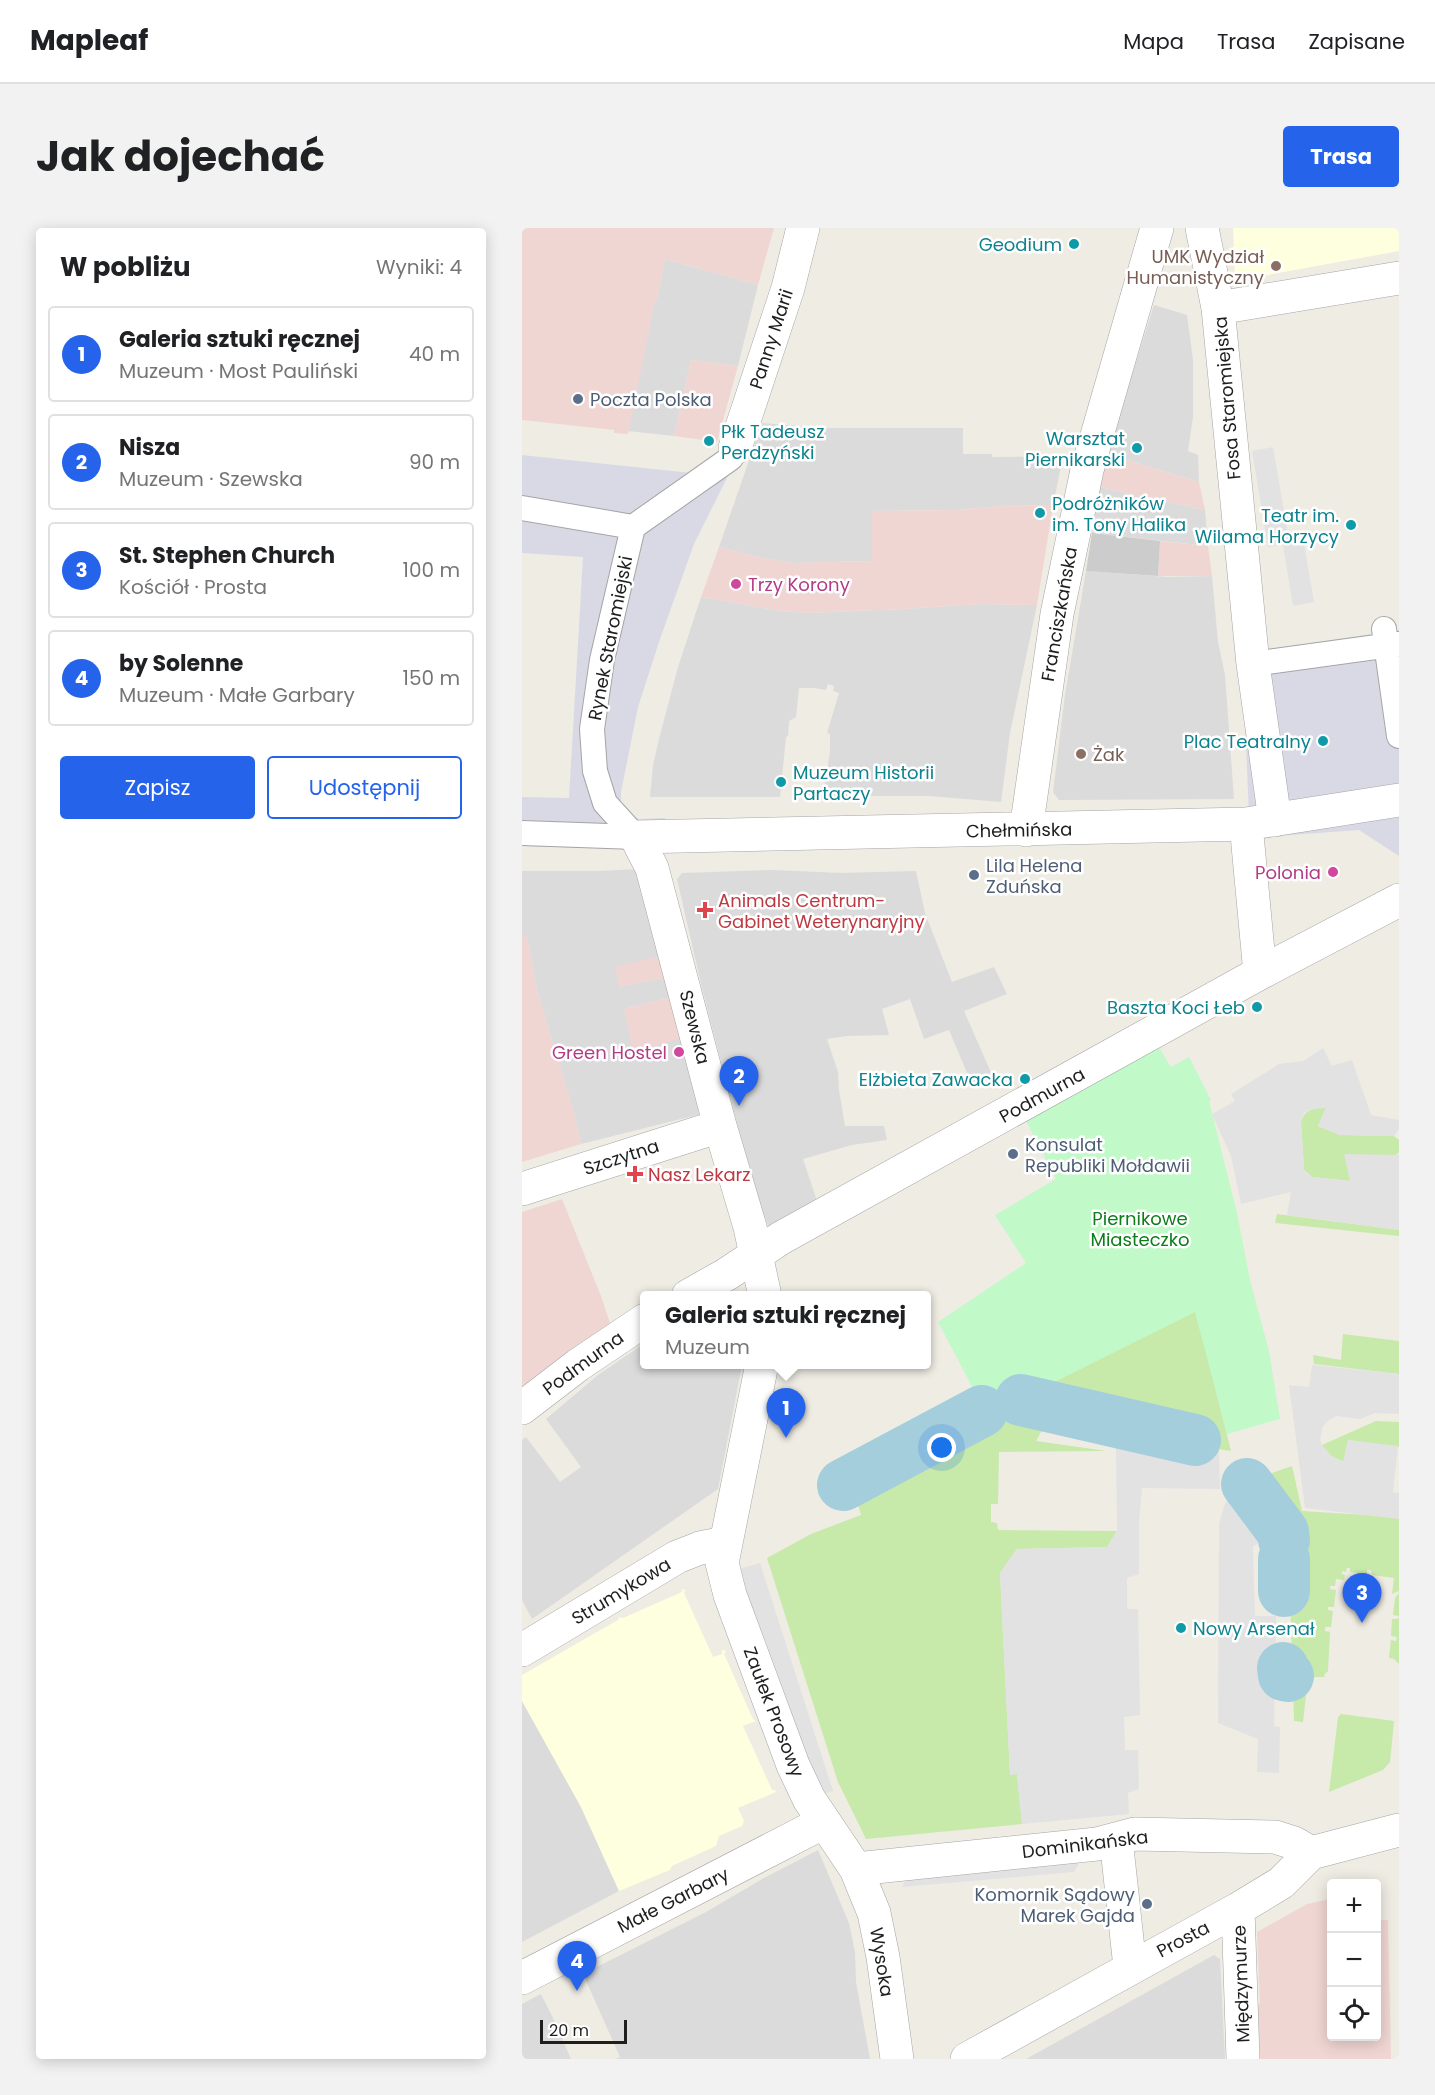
<!DOCTYPE html>
<html lang="pl">
<meta charset="utf-8">
<style>
body{margin:0;font-family:Poppins,sans-serif;background:#f2f2f2;color:#202124}
.controls{position:absolute;right:18px;bottom:18px;display:grid;overflow:hidden;border-radius:6px;box-shadow:0 3px 15px #0003}
.controls button{width:54px;height:54px;display:grid;place-items:center;padding:0;border:0;border-bottom:2px solid #e0e0e0;background:#fff;color:#202124;font:30px sans-serif}
.scale{position:absolute;left:18px;bottom:15px;width:87px;box-sizing:border-box;padding-left:6px;border:3px solid #1e1e1e;border-top:0;font-size:16px;line-height:21px;white-space:nowrap;color:#1e1e1e;-webkit-text-stroke:4px #fff;paint-order:stroke}
.you{position:absolute;left:420px;top:1220px;width:21px;height:21px;margin:-15px;border:4px solid #fff;border-radius:50%;background:#1a73e8;box-shadow:0 0 0 9px #1a73e833}
.badge{display:grid;place-items:center;width:39px;height:39px;border-radius:50%;background:#2563eb;color:#fff;font-size:20px;font-weight:700}
.pin{position:absolute;translate:-50% -50px;filter:drop-shadow(0 2px 3px #0008)}
.pin::after{content:'';position:absolute;top:32px;width:21px;height:18px;background:inherit;clip-path:polygon(0 0,100% 0,50% 100%)}
.popup{position:absolute;left:118px;top:1063px;width:291px;height:78px;box-sizing:border-box;display:grid;place-content:center;border-radius:6px;background:#fff;filter:drop-shadow(0 2px 4px #0005);font-size:20px;white-space:nowrap;color:#757577}
.popup b{font-size:22px;color:#202124}
.popup::after{content:'';position:absolute;left:50%;top:100%;margin-left:-12px;border:12px solid transparent;border-top-color:#fff}
.list{margin:0;padding:0;list-style:none}
h2{display:flex;justify-content:space-between;align-items:center;height:78px;margin:0;padding:0 24px;font-size:26px}
h2 small{font-size:20px;font-weight:400;color:#757577}
.list li{display:grid;grid-template-columns:39px 1fr auto;gap:18px;align-items:center;box-sizing:border-box;height:96px;margin:0 12px 12px;padding:0 12px;border:2px solid #e0e0e0;border-radius:6px}
.list b{display:block;font-size:22px;white-space:nowrap}
.list p{margin:0;font-size:20px;white-space:nowrap;color:#757577}
.list em{font-size:20px;font-style:normal;color:#757577}
.actions{display:flex;gap:12px;padding:18px 24px}
.actions a{flex:1;padding:14px 0;border:2px solid #2563eb;border-radius:6px;text-align:center;font-size:21px;color:#2563eb}
.actions .main{background:#2563eb;color:#fff}
.icon{flex:none;width:33px;height:33px;fill:none;stroke:currentColor;stroke-width:2;stroke-linecap:round;stroke-linejoin:round}
.map{position:relative;flex:none;width:877px;height:1831px;overflow:hidden;border-radius:6px}
header{display:flex;align-items:center;gap:36px;box-sizing:border-box;height:84px;padding:0 30px;background:#fff;border-bottom:2px solid #e0e0e0}
header strong{font-size:28px}
nav{display:flex;gap:33px;margin-inline-start:auto;font-size:21px}
.intro{display:flex;align-items:center;justify-content:space-between;box-sizing:border-box;height:144px;padding:0 36px}
h1{margin:0;font-size:42px}
.button{padding:15px 27px;border-radius:6px;background:#2563eb;color:#fff;font-size:21px;font-weight:700}
main{display:flex;gap:36px;padding:0 36px}
aside{flex:1;background:#fff;border-radius:6px;box-shadow:0 3px 15px #0003}
.map>svg:first-child{display:block}
.residential{fill:#dcdbdb}
.commercial{fill:#f0d6d3}
.education{fill:#feffde}
.religious{fill:#ccc}
.grass{fill:#c7e9aa}
.park{fill:#c1f9c8}
.parking{fill:#e2e2e2}
.plaza{fill:#d9d9e5}
.lines{fill:none;stroke-linecap:round;stroke-linejoin:round}
.river{stroke:#a5cedd;stroke-width:52}
.pedestrian-casing{stroke:#a5a5a5;stroke-width:26}
.minor-casing{stroke:#a5a5a5;stroke-width:34}
.pedestrian{stroke:#fff;stroke-width:24}
.minor{stroke:#fff;stroke-width:33}
.culture-dot{fill:#0f9aa8;stroke:#fff;stroke-width:2}
.education-dot{fill:#8d6e63;stroke:#fff;stroke-width:2}
.service-dot{fill:#5c6f8a;stroke:#fff;stroke-width:2}
.hotel-dot{fill:#d1479c;stroke:#fff;stroke-width:2}
.health-dot{fill:#e0444e;stroke:#fff;stroke-width:2}
.labels{text-anchor:middle;dominant-baseline:central;stroke-width:5;stroke-linejoin:round;paint-order:stroke}
.culture-label{font-size:18px;fill:#0d838f;stroke:#fff;text-anchor:end}
.education-label{font-size:18px;fill:#785e54;stroke:#fff;text-anchor:end}
.street-label{font-size:18px;fill:#1e1e1e;stroke:#fff}
.service-label{font-size:18px;fill:#4e5e75;stroke:#fff;text-anchor:start}
.hotel-label{font-size:18px;fill:#b23c85;stroke:#fff;text-anchor:end}
.health-label{font-size:18px;fill:#be3a42;stroke:#fff;text-anchor:start}
.park-label{font-size:18px;fill:#0c7d19;stroke:#fff}
</style>
<header>
<strong>Mapleaf</strong>
<nav><a>Mapa</a><a>Trasa</a><a>Zapisane</a></nav>
</header>
<div class="intro"><h1>Jak dojechać</h1><a class="button">Trasa</a></div>
<main>
<aside>
<h2>W pobliżu<small>Wyniki: 4</small></h2>
<ul class="list">
<li><span class="badge">1</span><div><b>Galeria sztuki ręcznej</b><p>Muzeum · Most Pauliński</p></div><em>40 m</em></li>
<li><span class="badge">2</span><div><b>Nisza</b><p>Muzeum · Szewska</p></div><em>90 m</em></li>
<li><span class="badge">3</span><div><b>St. Stephen Church</b><p>Kościół · Prosta</p></div><em>100 m</em></li>
<li><span class="badge">4</span><div><b>by Solenne</b><p>Muzeum · Małe Garbary</p></div><em>150 m</em></li>
</ul>
<div class="actions"><a class="main">Zapisz</a><a>Udostępnij</a></div>
</aside>
<div class="map">
<svg width="877" height="1831" viewBox="0 0 877 1831">
<rect width="100%" height="100%" fill="#efece4"/>
<!-- residential -->
<path class="residential" d="M143 31 236 57 216 138 169 132 152 208 106 203 133 70 135 71Z
M632 77 665 87 671 132V189L666 223 676 227 677 254 585 226Z
M240 195 305 200H441V226H470V229L541 228 531 278 491 277 433 282 350 283V333L273 335 240 330 197 319Z
M578 259 683 282 686 318 570 305Z
M564 343 646 349 690 348 696 414 703 447 712 571 537 572 531 564 543 467Z
M179 369 259 383 286 385 382 381 459 376 515 377 488 505 479 574 407 568H301L308 523V506L305 505 317 465 311 463 312 458 306 456 304 462 292 460H277L274 489 267 493 266 508 264 509 258 569H128L131 537 138 507 156 439Z
M120 641 139 728 97 759 144 749 150 769 102 781 106 798 160 810 179 886 59 916 51 882 15 763 5 709H0V643H75Z
M251 642 320 645 394 643 403 685 430 754 472 739 485 766 442 783 471 849 450 857 427 802 402 811 388 771 360 781 367 807 325 808 305 811 316 844 317 862 323 898H362L365 912 330 917 281 931 297 979 246 998 228 946 179 756 155 651 160 645Z
M123 1115V1136L220 1137 196 1261 10 1391 0 1372V1212L4 1209 38 1254 59 1239 24 1191 76 1147Z
M0 1473 59 1579 97 1663 0 1714Z
M296 1622 327 1695 333 1724 334 1754 348 1831H94L98 1829 61 1746 184 1684 242 1650Z
M692 1727 698 1731 703 1831H504Z
M19 1766 32 1792 49 1831H0V1776Z"/>
<!-- commercial -->
<path class="commercial" d="M0 0H252L236 57 143 31 135 71H133L106 206 92 205V202L0 192Z
M169 132 216 138 195 214 152 208Z
M585 226 677 254 683 282 578 259Z
M491 277 531 278 515 377 459 376 382 381 286 385 259 383 179 369 197 319 240 330 273 335 350 333V283L433 282Z
M638 313 686 318 690 348H636Z
M5 708 15 763 51 881 59 916 0 934V709Z
M139 728 144 749 97 759 93 739Z
M150 769 160 810 111 824 102 781Z
M40 971 79 1068 88 1095 0 1161V984Z
M808 1671 810 1808H854L855 1692H866L869 1831H738L737 1806 735 1805V1777L738 1776 735 1704 785 1676Z"/>
<!-- education -->
<path class="education" d="M711 0H877V23L713 53Z
M160 1361 163 1362 162 1365 191 1429 200 1426V1422L204 1423 202 1426 231 1491 234 1493 221 1498 250 1562H253L254 1564 216 1580 222 1593 220 1598 197 1608 194 1618 150 1638 148 1642 97 1663 59 1579 0 1473V1447L96 1392 97 1389 101 1390 160 1364Z"/>
<!-- religious -->
<path class="religious" d="M570 305 638 313 636 348 564 343Z"/>
<!-- grass -->
<path class="grass" d="M797 880H804L796 898 818 907 872 908 877 912V924L873 928H823L829 953 790 949 782 942 779 893C783 884 787 881 797 880Z
M755 986 877 1002V1008L753 995Z
M674 1083 709 1223 524 1195 514 1213 585 1223 477 1224 476 1276H469V1294L475 1295 476 1302 595 1303 585 1319 495 1321 478 1345 488 1546H495L500 1596 344 1611 316 1554 245 1330 289 1306 339 1287 331 1259 444 1198Z
M821 1106 877 1113V1146L792 1136 791 1127 819 1132Z
M854 1193 877 1194V1219L826 1212 822 1234 809 1228 800 1217Z
M770 1238 780 1283 877 1289V1436L872 1431 867 1430 869 1412 874 1413 875 1409 869 1408 870 1391H876L877 1388 871 1387 873 1370 877 1365 876 1363 870 1366 872 1350 850 1347 849 1342H845V1346L828 1344V1340H825L824 1344 820 1343V1346L823 1347 822 1352 814 1351 813 1358H808V1361L814 1362 812 1379H806V1382L811 1383 809 1399H803V1403L808 1404 806 1443 802 1447 803 1449H786L781 1494 772 1493 766 1304 727 1253Z
M819 1486 872 1493 868 1534 861 1542 807 1564 816 1489Z"/>
<!-- park -->
<path class="park" d="M636 818 649 839 667 829 689 872 687 873 715 985 728 1052 747 1123 758 1191 705 1206 673 1084 465 1187 416 1094 504 1035 473 987 534 951 503 891Z"/>
<!-- parking -->
<path class="parking" d="M751 219 767 312 781 310 792 374 771 378 761 317 746 319 730 223Z
M801 820 810 838 830 832 849 887 877 892V901L872 908 818 907 796 898 804 880 789 881 782 885 779 893 782 943 790 949 828 953 822 926 877 927V1002L765 987 769 964 719 976 709 928 690 886 713 873 709 866 757 836 781 833Z
M790 1137 877 1146V1186L853 1185 838 1191 814 1188 807 1192 801 1198 798 1212 800 1217 809 1228 821 1234 826 1212 876 1218 871 1264 877 1265V1291L783 1280 767 1157 787 1159Z
M594 1219 697 1222 698 1261 620 1260 617 1294V1346L605 1350V1381H616L618 1487 602 1489 603 1522H616L617 1561 606 1565 607 1586 500 1596 495 1546 488 1547 478 1345 495 1321 585 1319 595 1303Z
M721 1259 753 1301 731 1319 733 1388H754L752 1498 758 1499 757 1545 735 1544 736 1511 696 1495 697 1296 703 1275Z
M238 1335 311 1563 291 1570 217 1341Z
M561 1629 552 1644 380 1659 388 1644Z"/>
<!-- plaza -->
<path class="plaza" d="M0 227 169 245 211 238 172 316 138 411 116 479 99 564V577L103 586 117 591 143 590 140 622 0 618V569L47 570 61 329 0 325Z
M877 402V628L837 602 728 610 720 425Z"/>
<g class="lines">
<!-- river -->
<path class="river" d="M499 1172 673 1212
M725 1256 761 1304 762 1312
M321 1257 460 1183
M762 1331V1363
M761 1440 762 1447 766 1448"/>
<!-- pedestrian casing -->
<g class="pedestrian-casing">
<path id="pedestrian" d="M0 280 111 299 209 230 213 220
M111 299 80 432 70 501 73 543 83 575 114 609
M862 401 877 508
M731 436 877 416
M0 605 114 609"/>
</g>
<!-- minor casing -->
<g class="minor-casing">
<path id="minor" d="M680 0 696 80 731 436 753 592
M696 80 877 50
M213 220 266 60 281 0
M724 596 738 745
M504 602 535 386 565 242 635 0
M0 961 198 898
M166 1068 205 1046 259 1010 738 745 877 672
M243 1068 228 999 198 898 130 640 114 609 724 596 877 572
M240 1136 200 1335 208 1367 271 1537 287 1571 334 1641 352 1685 361 1729 375 1831
M0 1180 56 1137 123 1092
M0 1422 155 1329 178 1320 203 1315
M594 1611 608 1739
M334 1641 575 1616 613 1606 753 1609 772 1615 789 1625
M716 1681 721 1831
M0 1750 302 1594
M445 1831 716 1681 759 1655 789 1625 877 1602"/>
</g>
<!-- pedestrian -->
<use href="#pedestrian" class="pedestrian"/>
<!-- minor -->
<use href="#minor" class="minor"/>
</g>
<!-- markers -->
<g class="culture-dot">
<circle cx="552" cy="16" r="6"/>
<circle cx="187" cy="213" r="6"/>
<circle cx="615" cy="220" r="6"/>
<circle cx="518" cy="285" r="6"/>
<circle cx="829" cy="297" r="6"/>
<circle cx="801" cy="513" r="6"/>
<circle cx="259" cy="554" r="6"/>
<circle cx="735" cy="779" r="6"/>
<circle cx="503" cy="851" r="6"/>
<circle cx="659" cy="1400" r="6"/>
</g>
<g class="education-dot">
<circle cx="754" cy="38" r="6"/>
<circle cx="559" cy="526" r="6"/>
</g>
<g class="service-dot">
<circle cx="56" cy="171" r="6"/>
<circle cx="452" cy="647" r="6"/>
<circle cx="491" cy="926" r="6"/>
<circle cx="625" cy="1676" r="6"/>
</g>
<g class="hotel-dot">
<circle cx="214" cy="356" r="6"/>
<circle cx="811" cy="644" r="6"/>
<circle cx="157" cy="824" r="6"/>
</g>
<g class="health-dot">
<path d="M180 673h6v6h6v6h-6v6h-6v-6h-6v-6h6z"/>
<path d="M110 937h6v6h6v6h-6v6h-6v-6h-6v-6h6z"/>
</g>
<g class="labels">
<!-- culture labels -->
<g class="culture-label">
<text x="540" y="16">Geodium</text>
<text x="199" y="203" text-anchor="start">Płk Tadeusz<tspan x="199" dy="21">Perdzyński</tspan></text>
<text x="603" y="210">Warsztat<tspan x="603" dy="21">Piernikarski</tspan></text>
<text x="530" y="275" text-anchor="start">Podróżników<tspan x="530" dy="21">im. Tony Halika</tspan></text>
<text x="817" y="287">Teatr im.<tspan x="817" dy="21">Wilama Horzycy</tspan></text>
<text x="789" y="513">Plac Teatralny</text>
<text x="271" y="544" text-anchor="start">Muzeum Historii<tspan x="271" dy="21">Partaczy</tspan></text>
<text x="723" y="779">Baszta Koci Łeb</text>
<text x="491" y="851">Elżbieta Zawacka</text>
<text x="671" y="1400" text-anchor="start">Nowy Arsenał</text>
</g>
<!-- education labels -->
<g class="education-label">
<text x="742" y="28">UMK Wydział<tspan x="742" dy="21">Humanistyczny</tspan></text>
<text x="571" y="526" text-anchor="start">Żak</text>
</g>
<!-- street labels -->
<g class="street-label">
<text transform="translate(249 111) rotate(-72)">Panny Marii</text>
<text transform="translate(705 170) rotate(-95)">Fosa Staromiejska</text>
<text transform="translate(537 386) rotate(-80)">Franciszkańska</text>
<text transform="translate(88 410) rotate(-79)">Rynek Staromiejski</text>
<text transform="translate(497 602) rotate(-1)">Chełmińska</text>
<text transform="translate(173 799) rotate(76)">Szewska</text>
<text transform="translate(520 867) rotate(-29)">Podmurna</text>
<text transform="translate(99 929) rotate(-18)">Szczytna</text>
<text transform="translate(61 1135) rotate(-36)">Podmurna</text>
<text transform="translate(99 1363) rotate(-31)">Strumykowa</text>
<text transform="translate(252 1484) rotate(69)">Zaułek Prosowy</text>
<text transform="translate(563 1616) rotate(-7)">Dominikańska</text>
<text transform="translate(151 1672) rotate(-27)">Małe Garbary</text>
<text transform="translate(661 1711) rotate(-28)">Prosta</text>
<text transform="translate(360 1734) rotate(81)">Wysoka</text>
<text transform="translate(719 1756) rotate(-92)">Międzymurze</text>
</g>
<!-- service labels -->
<g class="service-label">
<text x="68" y="171">Poczta Polska</text>
<text x="464" y="637">Lila Helena<tspan x="464" dy="21">Zduńska</tspan></text>
<text x="503" y="916">Konsulat<tspan x="503" dy="21">Republiki Mołdawii</tspan></text>
<text x="613" y="1666" text-anchor="end">Komornik Sądowy<tspan x="613" dy="21">Marek Gajda</tspan></text>
</g>
<!-- hotel labels -->
<g class="hotel-label">
<text x="226" y="356" text-anchor="start">Trzy Korony</text>
<text x="799" y="644">Polonia</text>
<text x="145" y="824">Green Hostel</text>
</g>
<!-- health labels -->
<g class="health-label">
<text x="196" y="672">Animals Centrum-<tspan x="196" dy="21">Gabinet Weterynaryjny</tspan></text>
<text x="126" y="946">Nasz Lekarz</text>
</g>
<!-- park labels -->
<g class="park-label">
<text x="618" y="990">Piernikowe<tspan x="618" dy="21">Miasteczko</tspan></text>
</g>
</g>
</svg>
<div class="controls">
<button>+</button>
<button>−</button>
<button><svg class="icon" aria-label="locate" viewBox="0 0 24 24"><circle cx="12" cy="12" r="6"/><path d="M12 2v4M12 18v4M2 12h4M18 12h4"/></svg></button>
</div>
<div class="scale">20 m</div>
<div class="you"></div>
<div class="pin badge" style="left:264px;top:1210px">1</div>
<div class="popup"><b>Galeria sztuki ręcznej</b>Muzeum</div>
<div class="pin badge" style="left:217px;top:878px">2</div>
<div class="pin badge" style="left:840px;top:1395px">3</div>
<div class="pin badge" style="left:55px;top:1763px">4</div>
</div>
</main>
